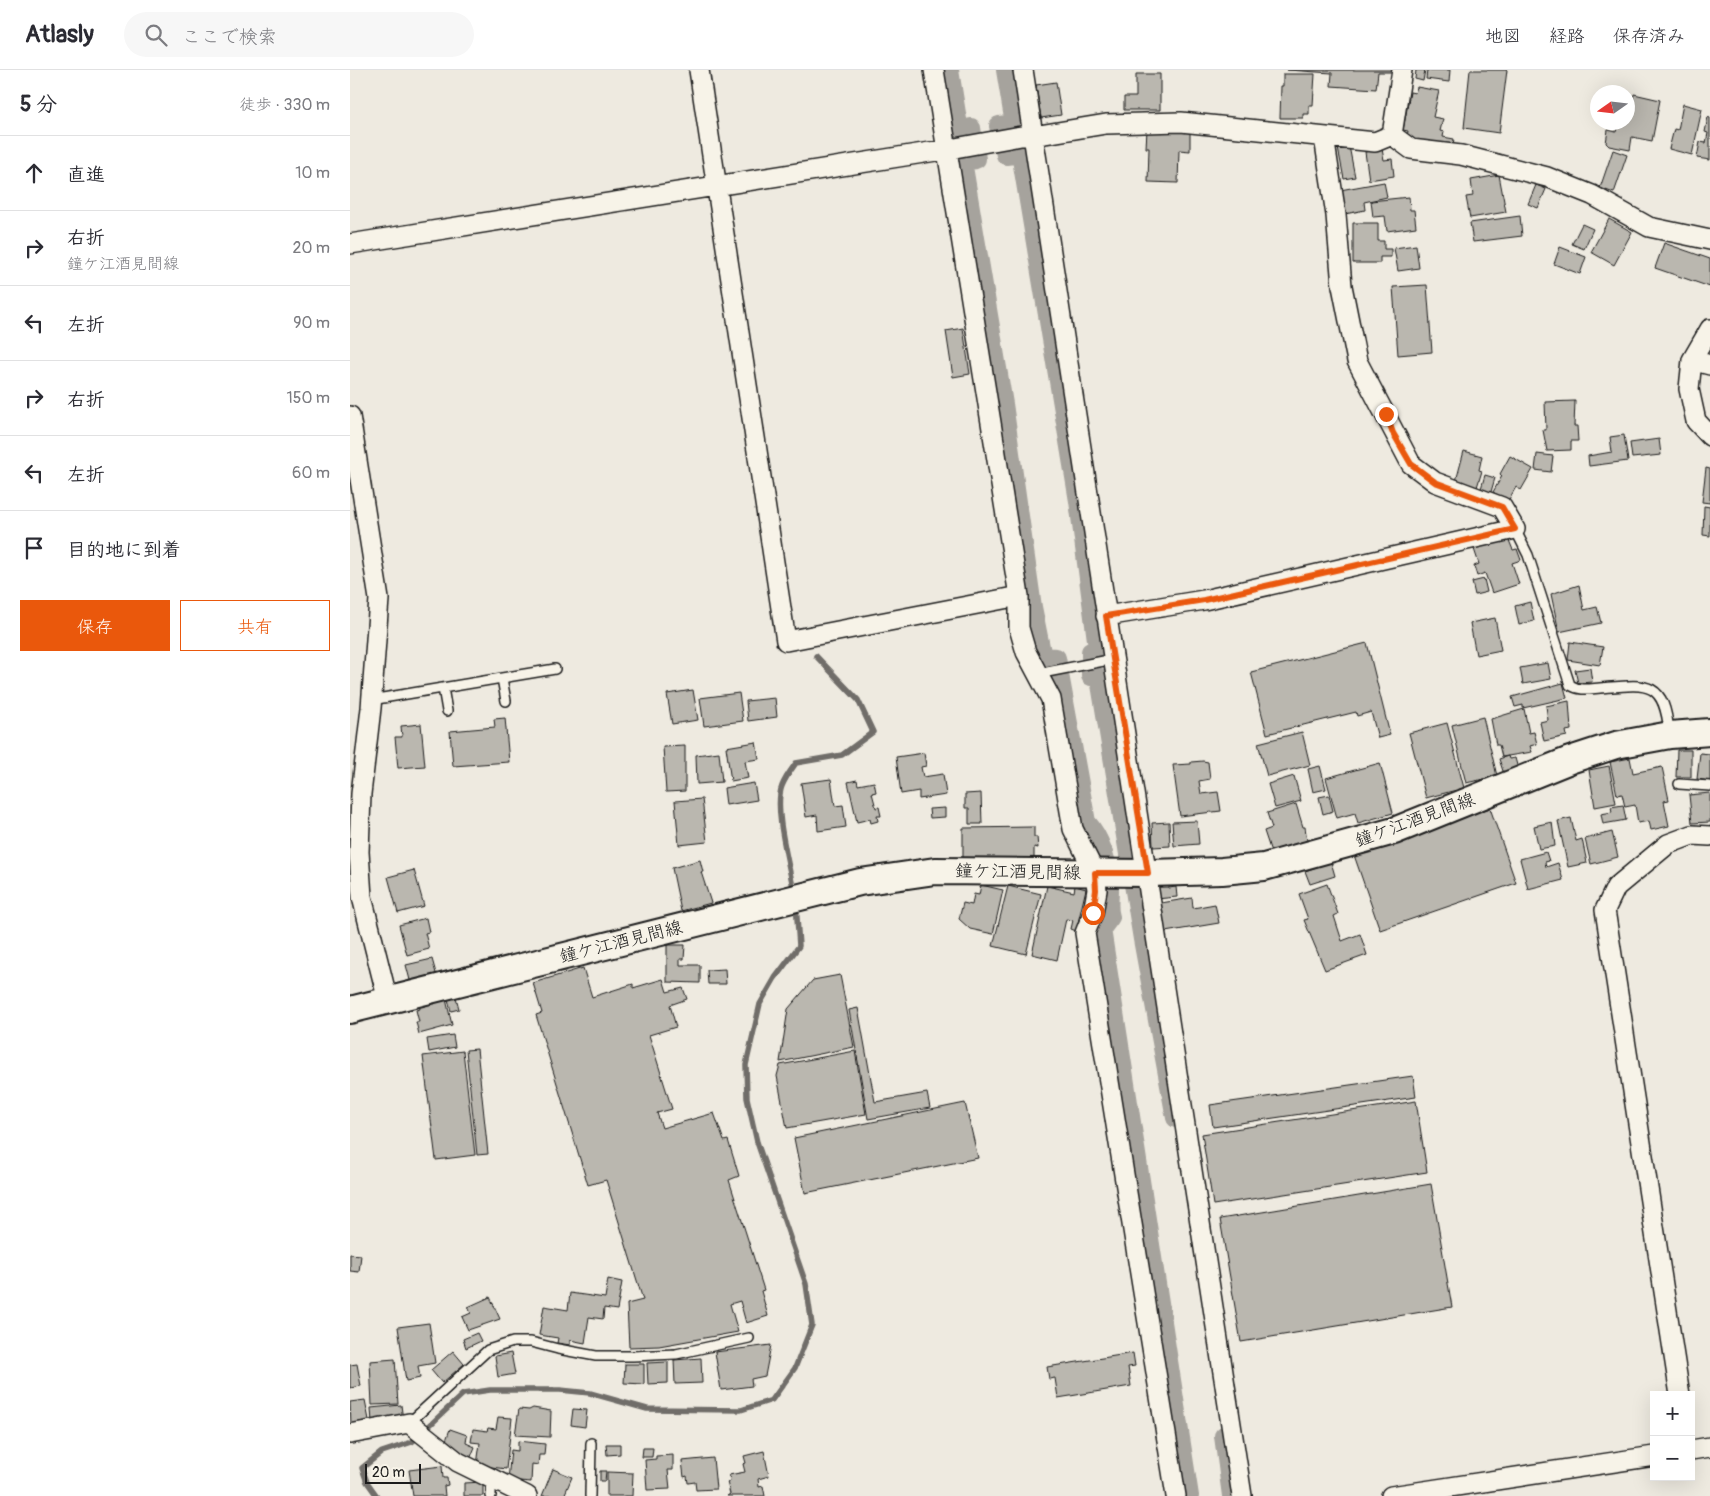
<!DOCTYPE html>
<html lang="ja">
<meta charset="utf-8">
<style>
body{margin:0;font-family:Pangolin,"Klee One",sans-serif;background:#f7f7f7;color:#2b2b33}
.controls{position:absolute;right:15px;bottom:15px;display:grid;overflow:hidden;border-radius:0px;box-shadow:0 5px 20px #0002}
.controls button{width:45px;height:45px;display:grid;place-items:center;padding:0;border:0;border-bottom:1px solid #e1e1e2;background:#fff;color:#2b2b33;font:25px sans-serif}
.compass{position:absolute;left:1240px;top:15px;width:45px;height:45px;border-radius:50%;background:#fff;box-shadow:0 5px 20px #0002;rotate:256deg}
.scale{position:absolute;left:15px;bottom:12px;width:56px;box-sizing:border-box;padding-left:5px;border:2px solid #1c1c1c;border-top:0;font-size:14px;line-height:18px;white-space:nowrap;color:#1c1c1c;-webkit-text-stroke:4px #f7f3e8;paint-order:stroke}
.stop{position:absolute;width:15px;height:15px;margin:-11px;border:4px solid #ea580c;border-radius:50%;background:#fff}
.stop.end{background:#ea580c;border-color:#fff;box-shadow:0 1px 5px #0008}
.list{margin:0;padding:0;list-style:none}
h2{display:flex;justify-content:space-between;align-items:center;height:65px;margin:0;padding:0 20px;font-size:21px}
h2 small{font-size:16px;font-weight:400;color:#7c7c81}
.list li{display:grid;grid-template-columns:32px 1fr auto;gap:15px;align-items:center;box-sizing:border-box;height:75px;padding:0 20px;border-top:1px solid #e1e1e2}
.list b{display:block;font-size:19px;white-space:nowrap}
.list p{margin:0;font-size:16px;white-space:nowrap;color:#7c7c81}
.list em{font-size:16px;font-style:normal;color:#7c7c81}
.actions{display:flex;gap:10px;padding:15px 20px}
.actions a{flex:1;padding:11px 0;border:1px solid #ea580c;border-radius:0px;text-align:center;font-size:18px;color:#ea580c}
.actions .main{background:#ea580c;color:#fff}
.icon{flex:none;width:28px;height:28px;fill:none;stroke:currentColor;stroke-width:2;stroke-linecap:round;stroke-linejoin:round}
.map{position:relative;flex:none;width:1360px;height:1426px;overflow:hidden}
header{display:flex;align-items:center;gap:30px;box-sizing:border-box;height:70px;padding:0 25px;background:#fff;border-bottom:1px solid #e1e1e2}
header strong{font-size:24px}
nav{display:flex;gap:28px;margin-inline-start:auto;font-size:18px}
.search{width:350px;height:45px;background:#f7f7f7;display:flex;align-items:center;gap:12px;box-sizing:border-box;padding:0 18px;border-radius:28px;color:#7c7c81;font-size:19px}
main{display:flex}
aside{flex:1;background:#fff}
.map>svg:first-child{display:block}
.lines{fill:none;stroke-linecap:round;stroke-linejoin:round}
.stream{stroke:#6f6d69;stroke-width:5.5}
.canal{stroke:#a6a39d;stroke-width:20}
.building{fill:#bab7af;stroke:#1c1c1c}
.service-casing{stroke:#1c1c1c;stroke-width:12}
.minor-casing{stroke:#1c1c1c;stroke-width:22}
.secondary-casing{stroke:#1c1c1c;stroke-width:30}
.service{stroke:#f7f3e8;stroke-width:9}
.minor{stroke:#f7f3e8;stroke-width:19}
.secondary{stroke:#f7f3e8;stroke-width:26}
.route{stroke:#ea580c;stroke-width:6}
.labels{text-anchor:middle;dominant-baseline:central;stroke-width:4;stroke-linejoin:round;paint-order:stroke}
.street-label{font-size:18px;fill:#1c1c1c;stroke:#f7f3e8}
</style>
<header>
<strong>Atlasly</strong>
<div class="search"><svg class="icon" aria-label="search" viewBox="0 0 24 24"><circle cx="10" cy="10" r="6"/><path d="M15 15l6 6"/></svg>ここで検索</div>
<nav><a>地図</a><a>経路</a><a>保存済み</a></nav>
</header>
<main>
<aside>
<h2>5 分<small>徒歩 · 330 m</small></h2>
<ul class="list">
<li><svg class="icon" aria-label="ahead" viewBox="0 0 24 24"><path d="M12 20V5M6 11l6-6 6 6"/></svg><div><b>直進</b></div><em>10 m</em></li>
<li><svg class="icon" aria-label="right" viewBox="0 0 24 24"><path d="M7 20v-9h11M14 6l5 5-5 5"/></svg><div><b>右折</b><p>鐘ケ江酒見間線</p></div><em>20 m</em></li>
<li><svg class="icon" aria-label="left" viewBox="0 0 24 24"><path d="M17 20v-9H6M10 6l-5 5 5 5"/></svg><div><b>左折</b></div><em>90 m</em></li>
<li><svg class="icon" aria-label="right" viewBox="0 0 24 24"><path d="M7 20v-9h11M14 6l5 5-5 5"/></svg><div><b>右折</b></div><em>150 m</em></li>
<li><svg class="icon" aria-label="left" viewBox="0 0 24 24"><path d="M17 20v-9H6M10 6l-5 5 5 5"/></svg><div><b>左折</b></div><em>60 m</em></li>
<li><svg class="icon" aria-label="arrive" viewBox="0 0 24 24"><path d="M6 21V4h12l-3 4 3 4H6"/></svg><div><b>目的地に到着</b></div></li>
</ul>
<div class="actions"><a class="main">保存</a><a>共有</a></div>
</aside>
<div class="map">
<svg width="1360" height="1426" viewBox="0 0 1360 1426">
<rect width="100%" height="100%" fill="#eeeae0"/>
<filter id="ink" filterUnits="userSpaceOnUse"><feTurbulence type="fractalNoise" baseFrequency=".02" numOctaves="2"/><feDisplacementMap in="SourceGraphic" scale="10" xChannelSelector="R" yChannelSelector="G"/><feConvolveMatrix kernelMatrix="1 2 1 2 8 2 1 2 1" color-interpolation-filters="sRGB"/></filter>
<g filter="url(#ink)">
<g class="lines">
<!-- stream -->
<path class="stream" d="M444 823C440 797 423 739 432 716 435 708 441 700 446 693L492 685 523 662 508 630 466 586
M27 1426 17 1412 12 1398 32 1382 62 1372 113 1324 140 1320H210L240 1323 297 1339 391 1340 422 1330 445 1298 462 1255 456 1214 407 1072 397 1028 396 995 410 934 425 908 449 876 446 834"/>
<!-- canal -->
<path class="canal" d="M599 0 609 62 621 58 626 89 612 91 653 334 682 537 692 587 706 588 736 752C752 770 758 795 759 820 759 830 757 838 760 847L751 859 839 1426
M656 0 665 54 649 56 656 85 671 83 729 431 748 578 741 582V606L750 608 793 869 826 1048
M874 1366 882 1426"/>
</g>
<!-- building -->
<path class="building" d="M937 0H1045L1044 2H1028L1026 19 981 16 982 3Z
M1066 0H1075L1073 11 1065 9Z
M1077 0H1100L1099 12 1076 9Z
M1120 0H1157L1149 63 1114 58Z
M786 4H810V40H774V27H786Z
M933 4H965L963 35H959V44H953V48H930L931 16H933Z
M706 12 711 45 691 48 686 15Z
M1067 17 1089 21 1083 47 1093 49 1090 61 1094 62 1093 67 1104 69 1102 80 1056 71 1058 61 1053 60 1060 22 1065 23Z
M1284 24 1310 30 1302 71 1282 67 1280 80 1259 76 1256 73 1258 60 1266 62 1268 52H1278V33L1282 34Z
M1333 34 1352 39 1342 85 1319 79 1324 59 1328 60Z
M1358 47 1360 48V90L1347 88 1350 72 1356 73 1358 63 1355 62Z
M797 59 840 61V81L829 80 828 113 798 112 799 78H796Z
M999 76 1005 107 994 109 988 78Z
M1032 79 1034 90 1042 89 1044 106 1019 110 1015 82Z
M1263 80 1277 85 1264 123 1250 118Z
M1149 105 1156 142 1120 148 1116 127 1123 126 1121 110Z
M1034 112 1037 127 1014 132 1015 140 995 144 990 120Z
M1186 115 1196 119 1188 138 1178 134Z
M1059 127 1060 140H1064L1066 157 1037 161 1035 146 1023 147 1021 131Z
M1170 146 1172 166 1123 172 1120 153Z
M1259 149 1282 162 1264 195 1241 182Z
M1003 153H1028V171H1034V179H1041V187H1030V193H1003Z
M1232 154 1243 159 1234 179 1222 174Z
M1314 173 1360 189V217L1305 198Z
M1066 175 1069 198 1048 201 1044 178Z
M1210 177 1236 187 1230 204 1204 194Z
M1077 215 1082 282 1048 285 1043 217Z
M613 258 620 304 603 307 596 261Z
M1225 331 1224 356H1227L1228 371H1221V380L1197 381 1193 360H1196L1195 332Z
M1274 365 1278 391 1239 396 1238 386 1262 382 1260 367Z
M1309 369 1311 385 1282 388 1280 373Z
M1114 381 1132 386 1129 400 1132 401 1127 417 1106 411Z
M1187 384 1203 386 1201 402 1185 400Z
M1160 386 1183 399 1171 420 1166 417 1158 431 1143 422 1152 406 1150 404Z
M1356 398 1360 399V433L1352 432Z
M1135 405 1145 408 1140 425 1130 422Z
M1354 436 1360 437V466L1353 465Z
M1158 468 1163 480 1167 479 1171 490 1162 493 1169 514 1142 523 1135 503 1127 506 1124 496 1129 494 1124 479Z
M1134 509 1137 522 1125 525 1122 512Z
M1229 515 1234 540 1247 537 1251 553 1209 562 1201 524Z
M1180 532 1184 551 1169 555 1165 536Z
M1145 548 1151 580 1126 585 1120 553Z
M1220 572 1253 577 1250 595 1218 590Z
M1017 573 1040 665 1028 668 1021 642 1007 646 1006 642 917 664 901 602Z
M1198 593 1201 609 1173 614 1170 598Z
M1240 598 1242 612 1228 613 1225 600Z
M1213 613 1217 628 1173 638V635L1165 637 1162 627Z
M343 620 348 650 322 654 317 624Z
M389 623 393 651 354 656 350 628Z
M425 628 427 647 398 651 396 631Z
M1219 631 1221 660 1216 661 1217 666 1194 671 1190 652 1198 650 1196 636Z
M1174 639 1179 663 1184 662 1187 674 1180 676 1182 682 1152 687 1149 675H1146L1141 649Z
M1133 647 1147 706 1116 713 1102 655Z
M155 648 159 692 103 696 100 661 145 657 144 649Z
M1097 653 1114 718 1076 728 1059 663Z
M71 654 75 696 48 698 45 667H52L51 656Z
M952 662 960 695 917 706 908 673Z
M406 672 409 689 395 691 398 708 381 711 376 677Z
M335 676V721L316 722 313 677Z
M1327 680H1341V707H1326Z
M369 682 372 712 347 714 346 685Z
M574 683 576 696 571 697 573 707 593 704 596 725 569 729V721L551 724 546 687Z
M1350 683 1360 684V711L1347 709Z
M1158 686 1159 689 1165 688 1168 699 1154 704 1149 689Z
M1280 688 1283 703 1312 697 1319 730 1314 731 1319 756 1301 760 1299 751 1288 753 1285 735 1275 737 1272 724 1267 725 1260 692Z
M853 691 858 692 860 709 849 711 851 724 868 722 871 741 830 746 823 695 841 694V692Z
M1030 693 1043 743 1008 753 1005 743 987 748 976 708Z
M970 696 976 719 963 722 958 699Z
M1259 696 1266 733 1245 737 1239 700Z
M944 706 951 731 925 738 918 714Z
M481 709 485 736 493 735 496 757 468 761 467 745 456 747 451 713Z
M507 710 508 715 524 712 526 722 522 723 526 738 529 737 531 746H527L528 751 521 753 520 749 507 752 498 712Z
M404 713 407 730 376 735 374 718Z
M631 723 632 754H619V738H615V724Z
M1360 723V752L1342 753 1339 725Z
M979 725 983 741 973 744 969 727Z
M352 729 357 772 329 775 325 731Z
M946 734 953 757H955L957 771 921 782 914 761 922 758 917 743Z
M1273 735 1276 750 1253 754 1251 744 1262 742 1261 737Z
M595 738V747L580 748 579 739Z
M1140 738 1166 813 1030 860 1004 785Z
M1221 748 1226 771 1232 769 1237 793 1218 797 1208 751Z
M847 751 849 774 824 776 822 752Z
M819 752 820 776 803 777 802 753Z
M1202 752 1205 776 1189 779 1184 756Z
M684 757V767H687L688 778 684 777V788H613V758Z
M1262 762 1268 787 1241 794 1235 769Z
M1196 782 1199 791 1195 792 1196 797 1208 793 1213 810 1178 819 1170 789Z
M350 790 353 802H351L361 833 331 841 322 798Z
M981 792 985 806 960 814 955 801Z
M64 800 74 836 48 843 38 807Z
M977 814 988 844 984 846 992 871 1010 864 1017 885 975 900 954 850 958 849 949 824Z
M631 815 653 820 643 864 620 859 609 849 613 833 622 835 624 824 629 825Z
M819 815V818L826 817 827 827 806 829 804 817Z
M658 816 691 824 676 884 643 876Z
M697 816 724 822 725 816 736 819 726 861 721 859 723 850 716 849 707 890 682 884Z
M842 828 843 838 865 834 869 853 815 862 811 833Z
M76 848 79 862 75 863 79 879 57 885 49 855Z
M317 875H335L334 889H330V895H350V913L317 912Z
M82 889 87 907 61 914 56 895Z
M233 898 242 927 283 914V918L313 909 317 922 333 918 337 929 320 935 326 957 299 965 322 1039 307 1043 312 1058 364 1043 374 1071 378 1070 389 1106 379 1110 414 1220 411 1221 418 1246 396 1253 390 1231 380 1234 388 1262 309 1276 279 1277 277 1234 293 1230 256 1110 238 1115 186 945 192 943 183 913Z
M375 899 376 914H358L357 900Z
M490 905 504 977 430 992 438 939 463 910Z
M105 923 109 939 101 941 97 925Z
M95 925 102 955 69 964 66 952H69L66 940 70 939 68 932Z
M508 938 525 1032 577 1023 580 1038 518 1049 499 940Z
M103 965 105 977 79 982 77 969Z
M127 979 138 1084 127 1085 116 980Z
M113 981 125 1085 86 1090 73 986Z
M505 981 516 1044 437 1058 427 1006 430 995Z
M1063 1006 1066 1027 863 1057 860 1035Z
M1066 1031 1077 1102 863 1135 852 1064Z
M615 1033 628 1088 455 1123 444 1068Z
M1081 1114 1102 1237 891 1272 870 1149Z
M0 1184 11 1185 9 1202 0 1201Z
M258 1209 272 1212 267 1240 254 1238 253 1249 239 1247 235 1273 220 1270V1275L207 1273 208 1268 189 1265 194 1236 218 1240 220 1223 255 1228Z
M140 1227 150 1249 118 1260 112 1247 121 1243 118 1237Z
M79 1253 85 1293 68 1296 70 1308 56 1311 48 1257Z
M127 1263 131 1271 116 1278 113 1269Z
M421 1275 415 1306 401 1309 402 1316 371 1320 365 1282Z
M103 1281 114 1294 92 1313 81 1300Z
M161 1283 165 1304 148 1307 145 1286Z
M783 1283 785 1296 778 1297 781 1316 708 1328 705 1308 699 1309 697 1297Z
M351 1288 352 1313 325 1314 324 1290Z
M45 1289 48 1334 22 1335 20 1291Z
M318 1292V1313L298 1314 297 1293Z
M7 1294 11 1316 0 1318V1295Z
M275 1294H294V1314L274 1313Z
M15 1330 19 1350 1 1354 0 1332Z
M51 1335 53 1350 22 1353 21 1338Z
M183 1338 201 1341 200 1367 165 1365 169 1339 179 1340Z
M223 1339 237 1340 235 1357 221 1355Z
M148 1347 162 1348 156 1399 127 1395 130 1373 121 1372 123 1359 137 1361 138 1358 146 1359Z
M100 1359 117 1365 116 1373 125 1377 120 1389 94 1376Z
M168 1371 195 1374 194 1385H189L188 1395 182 1394 181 1412 158 1410 161 1380 168 1381Z
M256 1374H270V1384L257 1385Z
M293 1378H303L302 1387H292Z
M414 1381 419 1406 408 1409 409 1417 413 1416 415 1426H377L380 1424 377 1412H380L379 1405 395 1402 393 1394 396 1393 394 1386Z
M323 1385V1400H318L320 1419 297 1420 295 1390 306 1389V1386Z
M363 1388 366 1419 346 1420 345 1412 338 1413 337 1406 334 1407 332 1391Z
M92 1396 93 1408H97L98 1415 94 1416 95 1426H63L59 1400Z
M203 1399 222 1407 214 1426H192Z
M250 1401H256L255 1411H250Z
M257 1402 283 1403 282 1426H257Z
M133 1412V1426H114V1413Z"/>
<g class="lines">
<!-- service casing -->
<g class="service-casing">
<path id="service" d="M1165 459 1178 485 1220 615C1230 621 1238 619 1250 618 1296 614 1314 609 1319 662
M687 604 764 589
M152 608 156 631
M93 618 97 641
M21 630 205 599
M1329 714 1360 716
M59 1353 138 1280 163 1272H181L208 1279 246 1286H283L326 1284 399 1268
M141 1426V1409
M240 1426 241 1373"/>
</g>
<!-- minor casing -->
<g class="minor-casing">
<path id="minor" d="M349 0 436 571 669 526
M584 0 669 526V558L676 582 701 629 723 759 745 803 747 820 743 843 735 863 826 1426
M673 0C746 475 821 950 892 1426
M1042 65 1061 79 1111 85 1197 107 1242 125 1299 157 1360 170
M1042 65 1052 0
M0 174 605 78 671 66H683L756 54 831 52 1025 72 1042 65
M1360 259 1342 290 1339 319 1346 351 1360 366
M1342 290 1360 295
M0 346 29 529 21 638 11 724 9 782 12 827 38 931
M756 546 854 530 1165 459 1152 437 1085 412 1061 394 1007 291 992 216 986 145 974 67
M1330 1325 1255 840 1266 817 1318 774 1342 765 1360 766
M0 1364 59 1353 108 1392 177 1426
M1341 1380 1360 1377
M1041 1426 1304 1386"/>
</g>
<!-- secondary casing -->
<g class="secondary-casing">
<path id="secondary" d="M0 940 510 812 585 801 799 803 872 801 914 797 1044 761 1220 690 1266 675 1320 665 1360 662"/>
</g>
<!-- service -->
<use href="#service" class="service"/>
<!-- minor -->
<use href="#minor" class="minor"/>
<!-- secondary -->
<use href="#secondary" class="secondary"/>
</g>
</g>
<g class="lines" filter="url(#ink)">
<!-- route -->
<path class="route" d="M743 843 746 820 745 803H798L756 546 854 530 1165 459 1152 437 1085 412 1061 394 1043 363 1036 344"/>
</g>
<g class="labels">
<!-- street labels -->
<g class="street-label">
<text transform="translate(1065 750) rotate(-20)">鐘ケ江酒見間線</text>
<text transform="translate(668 802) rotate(1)">鐘ケ江酒見間線</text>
<text transform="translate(271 872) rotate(-14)">鐘ケ江酒見間線</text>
</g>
</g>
</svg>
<div class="controls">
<button>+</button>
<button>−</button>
</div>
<svg class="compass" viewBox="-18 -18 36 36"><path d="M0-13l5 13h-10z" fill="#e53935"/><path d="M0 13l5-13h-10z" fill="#7c7c81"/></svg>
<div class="scale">20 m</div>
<div class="stop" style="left:743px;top:843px"></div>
<div class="stop end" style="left:1036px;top:344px"></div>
</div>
</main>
